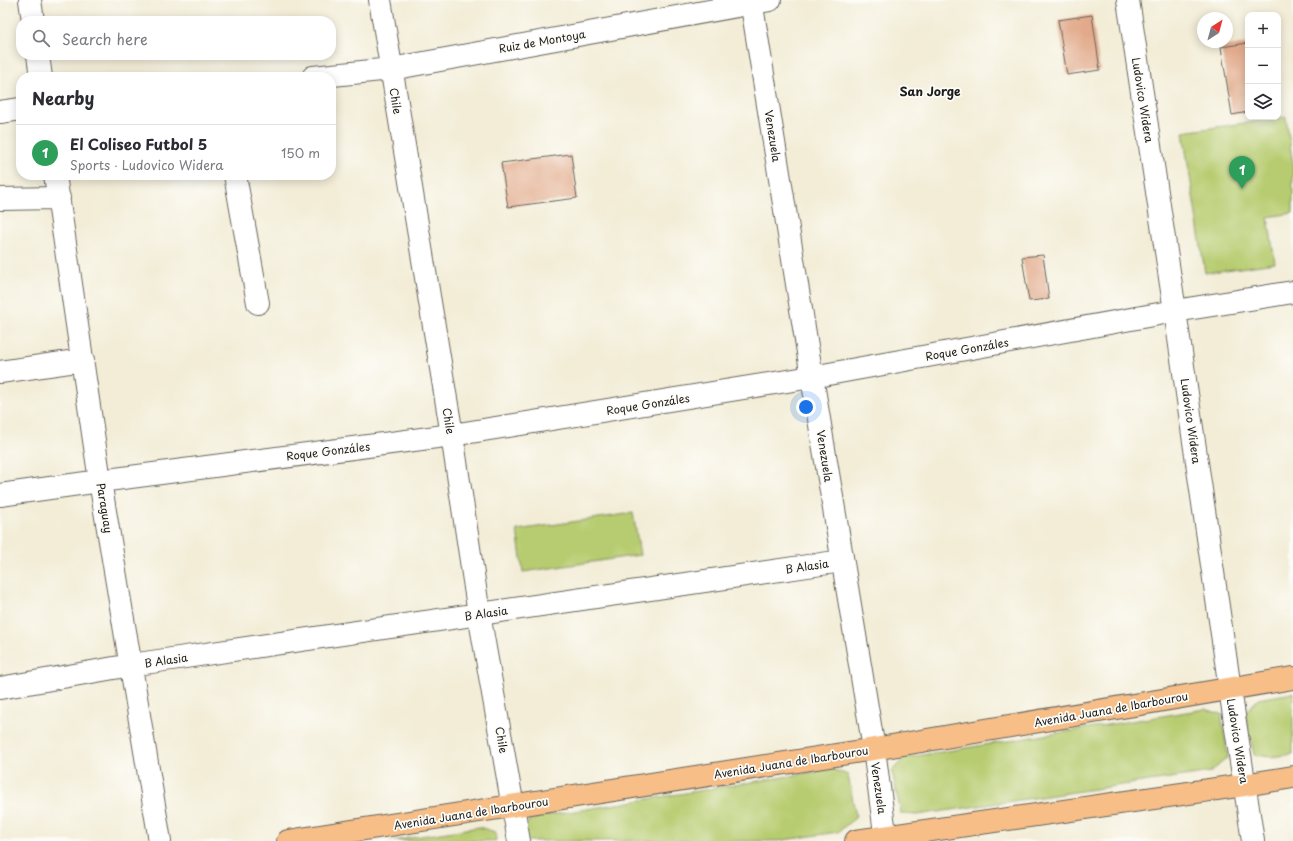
<!DOCTYPE html>
<meta charset="utf-8">
<style>
body{margin:0;font-family:"Playpen Sans",sans-serif;background:#f7f7f7;color:#2b2b33}
.controls{position:absolute;right:12px;top:12px;display:grid;overflow:hidden;border-radius:8px;box-shadow:0 2px 10px #0003}
.controls button{width:36px;height:36px;display:grid;place-items:center;padding:0;border:0;border-bottom:1px solid #e1e1e2;background:#fff;color:#2b2b33;font:20px sans-serif}
.compass{position:absolute;left:1197px;top:12px;width:36px;height:36px;border-radius:50%;background:#fff;box-shadow:0 2px 10px #0003;rotate:36deg}
.you{position:absolute;left:806px;top:407px;width:14px;height:14px;margin:-10px;border:3px solid #fff;border-radius:50%;background:#1a73e8;box-shadow:0 0 0 6px #1a73e833}
.badge{display:grid;place-items:center;width:26px;height:26px;border-radius:50%;background:#c8321e;color:#fff;font-size:13px;font-weight:700}
.pin{position:absolute;translate:-50% -33px;filter:drop-shadow(0 1px 2px #0008)}
.pin::after{content:'';position:absolute;top:21px;width:14px;height:12px;background:inherit;clip-path:polygon(0 0,100% 0,50% 100%)}
.list{margin:0;padding:0;list-style:none}
h2{display:flex;justify-content:space-between;align-items:center;height:52px;margin:0;padding:0 16px;font-size:17px}
h2 small{font-size:13px;font-weight:400;color:#7c7c81}
.list li{display:grid;grid-template-columns:26px 1fr auto;gap:12px;align-items:center;box-sizing:border-box;height:56px;padding:0 16px;border-top:1px solid #e1e1e2}
.list b{display:block;font-size:15px;white-space:nowrap}
.list p{margin:0;font-size:13px;white-space:nowrap;color:#7c7c81}
.list em{font-size:13px;font-style:normal;color:#7c7c81}
.icon{flex:none;width:22px;height:22px;fill:none;stroke:currentColor;stroke-width:2;stroke-linecap:round;stroke-linejoin:round}
.map{position:relative;flex:none;width:1293px;height:841px;overflow:hidden}
.search{position:absolute;background:#fff;box-shadow:0 2px 10px #0003;left:16px;top:16px;width:320px;height:44px;display:flex;align-items:center;gap:10px;box-sizing:border-box;padding:0 14px;border-radius:16px;color:#7c7c81;font-size:15px}
.panel{position:absolute;background:#fff;box-shadow:0 2px 10px #0003;left:16px;top:72px;width:320px;height:108px;border-radius:16px}
.map>svg:first-child{display:block}
.green{fill:#b7cc70;stroke:#6a7446}
.building{fill:#e2aa8b}
.lines{fill:none;stroke-linecap:round;stroke-linejoin:round}
.minor-casing{stroke:#67655d;stroke-width:24}
.major-casing{stroke:#67655d;stroke-width:24}
.minor{stroke:#fff;stroke-width:22}
.major{stroke:#f7be88;stroke-width:22}
.labels{text-anchor:middle;dominant-baseline:central;stroke-width:3.5;stroke-linejoin:round;paint-order:stroke}
.street-label{font-size:11px;fill:#1c1c1c;stroke:#fdfcf7}
.neighbourhood-label{font-size:12px;font-weight:bold;fill:#1c1c1c;stroke:#fdfcf7}
</style>
<div class="map">
<svg width="1293" height="841" viewBox="0 0 1293 841">
<rect width="100%" height="100%" fill="#fdfcf7"/>
<filter id="ink" filterUnits="userSpaceOnUse"><feTurbulence type="fractalNoise" baseFrequency=".025" numOctaves="2"/><feDisplacementMap in="SourceGraphic" scale="8" xChannelSelector="R" yChannelSelector="G"/><feConvolveMatrix kernelMatrix="1 2 1 2 8 2 1 2 1" color-interpolation-filters="sRGB"/></filter>
<filter id="wash" filterUnits="userSpaceOnUse"><feTurbulence type="fractalNoise" baseFrequency=".012" numOctaves="4" result="noise"/><feDisplacementMap in="SourceGraphic" scale="16" xChannelSelector="R" yChannelSelector="G"/><feGaussianBlur stdDeviation="0.9" result="paint"/><feColorMatrix in="noise" values="0 0 0 0 0 0 0 0 0 0 0 0 0 0 0 0 0 1.4 0 .05"/><feComposite in="paint" operator="in"/></filter>
<g filter="url(#wash)">
<rect width="100%" height="100%" fill="#f3edd7"/>
<!-- green -->
<path class="green" d="M1286 117 1293 164V213L1268 217 1275 263 1205 273 1183 132Z
M633 513 640 555 523 572 517 530Z
M1293 693V754L1271 757 1254 755 1245 713 1258 699Z
M1205 709 1221 714 1228 757 1211 772 917 815 901 814 892 771 904 758Z
M832 769 848 775 856 817 838 832 777 841H521L519 832 532 818Z
M479 827 495 832 496 841H390Z"/>
<g id="blocks">
<!-- building -->
<path class="building" d="M1092 15 1100 70 1067 75 1058 20Z
M1248 43V112L1232 115 1221 47Z
M571 154 577 198 508 207 501 163Z
M1043 255 1049 299 1029 301 1022 257Z"/>
</g>
</g>
<g filter="url(#ink)">
<use href="#blocks" fill-opacity="0" stroke="#67655d" stroke-width="1"/>
<g class="lines">
<!-- minor casing -->
<g class="minor-casing">
<path id="minor" d="M30 0 33 21
M380 0 452 435 479 614 519 841
M751 0 812 377 874 749 886 841
M1128 0 1175 311 1230 689 1253 841
M38 55 41 77
M313 77 391 69 770 0
M0 112 21 109
M55 175 100 481 160 841
M235 175 258 303
M0 199 59 198
M0 372 83 360
M0 495 100 481 452 435 812 377 1175 311 1293 292
M0 688 131 665 842 561"/>
</g>
<!-- major casing -->
<g class="major-casing">
<path id="major" d="M288 841 874 749 1293 678
M856 841 1244 785 1293 777"/>
</g>
<!-- minor -->
<use href="#minor" class="minor"/>
<!-- major -->
<use href="#major" class="major"/>
</g>
</g>
<g class="labels">
<!-- street labels -->
<g class="street-label">
<text transform="translate(542 41) rotate(-10)">Ruiz de Montoya</text>
<text transform="translate(1143 100) rotate(81)">Ludovico Widera</text>
<text transform="translate(396 101) rotate(81)">Chile</text>
<text transform="translate(773 136) rotate(81)">Venezuela</text>
<text transform="translate(967 349) rotate(-10)">Roque Gonzáles</text>
<text transform="translate(648 404) rotate(-9)">Roque Gonzáles</text>
<text transform="translate(449 421) rotate(81)">Chile</text>
<text transform="translate(1191 421) rotate(82)">Ludovico Widera</text>
<text transform="translate(328 451) rotate(-7)">Roque Gonzáles</text>
<text transform="translate(825 456) rotate(81)">Venezuela</text>
<text transform="translate(105 508) rotate(81)">Paraguay</text>
<text transform="translate(807 566) rotate(-8)">B Alasia</text>
<text transform="translate(486 613) rotate(-8)">B Alasia</text>
<text transform="translate(166 660) rotate(-8)">B Alasia</text>
<text transform="translate(1111 709) rotate(-10)">Avenida Juana de Ibarbourou</text>
<text transform="translate(502 740) rotate(80)">Chile</text>
<text transform="translate(1238 741) rotate(81)">Ludovico Widera</text>
<text transform="translate(791 762) rotate(-9)">Avenida Juana de Ibarbourou</text>
<text transform="translate(879 788) rotate(82)">Venezuela</text>
<text transform="translate(471 813) rotate(-9)">Avenida Juana de Ibarbourou</text>
</g>
<!-- neighbourhood labels -->
<g class="neighbourhood-label">
<text x="930" y="91">San Jorge</text>
</g>
</g>
</svg>
<div class="controls">
<button>+</button>
<button>−</button>
<button><svg class="icon" aria-label="layers" viewBox="0 0 24 24"><path d="M12 4l9 5-9 5-9-5zM3 14l9 5 9-5"/></svg></button>
</div>
<svg class="compass" viewBox="-18 -18 36 36"><path d="M0-13l5 13h-10z" fill="#e53935"/><path d="M0 13l5-13h-10z" fill="#7c7c81"/></svg>
<div class="you"></div>
<div class="pin badge" style="left:1242px;top:189px;background:#2e9e5b">1</div>
<div class="search"><svg class="icon" aria-label="search" viewBox="0 0 24 24"><circle cx="10" cy="10" r="6"/><path d="M15 15l6 6"/></svg>Search here</div>
<section class="panel">
<h2>Nearby<small></small></h2>
<ul class="list">
<li><span class="badge" style="background:#2e9e5b">1</span><div><b>El Coliseo Futbol 5</b><p>Sports · Ludovico Widera</p></div><em>150 m</em></li>
</ul>
</section>
</div>
